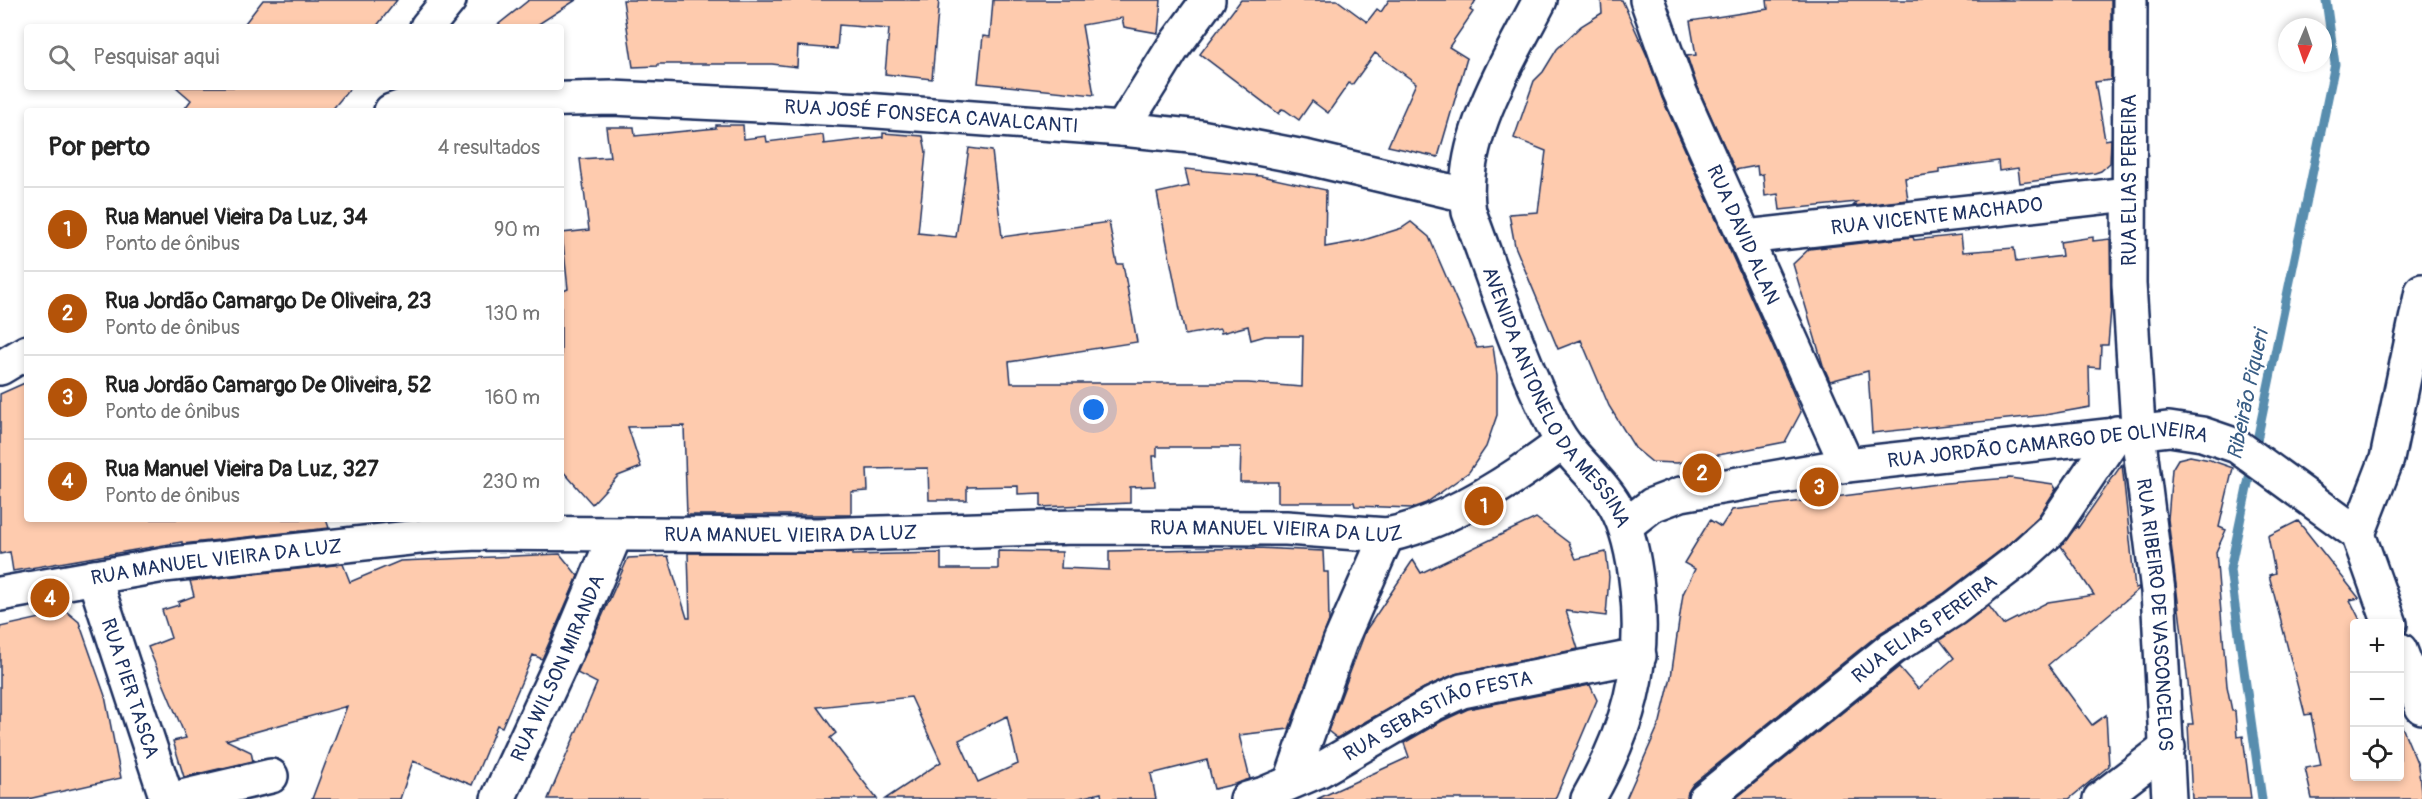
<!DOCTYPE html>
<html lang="pt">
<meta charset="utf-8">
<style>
body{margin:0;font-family:Pangolin,sans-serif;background:#f6f6f6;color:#222}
.controls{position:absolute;right:18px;bottom:18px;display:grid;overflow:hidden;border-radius:6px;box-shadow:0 3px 9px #0003}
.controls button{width:54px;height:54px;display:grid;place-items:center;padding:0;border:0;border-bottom:2px solid #e0e0e0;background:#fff;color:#222;font:30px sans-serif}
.compass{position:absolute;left:2278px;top:18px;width:54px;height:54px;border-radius:50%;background:#fff;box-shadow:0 3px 9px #0003;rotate:182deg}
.you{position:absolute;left:1094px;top:410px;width:21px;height:21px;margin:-15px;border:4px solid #fff;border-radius:50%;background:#1a73e8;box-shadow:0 0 0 9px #1a73e833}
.badge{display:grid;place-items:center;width:39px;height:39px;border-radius:50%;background:#b45309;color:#fff;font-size:20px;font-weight:700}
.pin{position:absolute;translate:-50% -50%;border:3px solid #fff;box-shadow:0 2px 6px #0006}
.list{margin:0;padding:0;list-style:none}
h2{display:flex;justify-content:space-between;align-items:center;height:78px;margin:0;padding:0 24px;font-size:26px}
h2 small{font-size:20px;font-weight:400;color:#767676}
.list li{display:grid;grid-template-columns:39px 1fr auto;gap:18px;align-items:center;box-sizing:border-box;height:84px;padding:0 24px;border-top:2px solid #e0e0e0}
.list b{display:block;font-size:22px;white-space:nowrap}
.list p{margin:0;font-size:20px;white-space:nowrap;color:#767676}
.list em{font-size:20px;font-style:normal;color:#767676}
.icon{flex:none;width:33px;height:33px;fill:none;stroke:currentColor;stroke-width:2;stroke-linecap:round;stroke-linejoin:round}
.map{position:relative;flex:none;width:2422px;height:799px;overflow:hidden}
.search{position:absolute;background:#fff;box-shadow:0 3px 9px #0003;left:24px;top:24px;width:540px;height:66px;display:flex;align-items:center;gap:15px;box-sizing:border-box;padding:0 21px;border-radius:6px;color:#767676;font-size:22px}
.panel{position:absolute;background:#fff;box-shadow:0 3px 9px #0003;left:24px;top:108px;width:540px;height:414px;border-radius:6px}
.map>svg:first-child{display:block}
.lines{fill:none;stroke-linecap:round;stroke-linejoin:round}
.stream{stroke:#598dae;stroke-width:9}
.building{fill:#fecbae;stroke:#1b2f5e;stroke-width:1.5;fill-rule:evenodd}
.street-casing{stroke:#1b2f5e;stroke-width:38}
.secondary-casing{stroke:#1b2f5e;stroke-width:38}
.street{stroke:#fff;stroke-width:33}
.secondary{stroke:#fff;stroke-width:33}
.labels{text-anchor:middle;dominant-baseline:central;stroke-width:4.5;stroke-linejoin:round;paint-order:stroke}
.street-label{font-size:20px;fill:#1b2f5e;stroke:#fff}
.water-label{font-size:21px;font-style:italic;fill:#3a5e86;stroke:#fff}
</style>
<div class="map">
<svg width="2422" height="799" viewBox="0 0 2422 799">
<rect width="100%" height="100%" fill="#fff"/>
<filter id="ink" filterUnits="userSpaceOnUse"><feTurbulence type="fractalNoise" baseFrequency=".0167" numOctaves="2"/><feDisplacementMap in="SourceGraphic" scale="12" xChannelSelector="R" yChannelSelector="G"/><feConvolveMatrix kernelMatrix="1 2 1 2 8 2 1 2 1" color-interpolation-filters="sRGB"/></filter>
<g filter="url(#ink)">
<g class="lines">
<!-- stream -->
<path class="stream" d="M2255 450 2335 64 2326 0
M2252 464 2230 570 2262 799"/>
</g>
<!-- building -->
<path class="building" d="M263 0H397L376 27H242Z
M529 0H576L534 27H495Z
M623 0H939L932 79 885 74 889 29 839 25 837 49 798 46 797 67 772 64H658V66L633 67Z
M993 0H1161L1158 33 1124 27 1122 18 1082 25 1094 95 978 83 983 36 990 37Z
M1241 0H1337L1367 22 1377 9 1381 12 1389 0H1476L1470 10 1473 12 1449 47 1467 58 1438 157 1388 146 1416 83 1375 53 1352 85 1349 83 1328 113 1312 101 1299 120 1285 110 1282 109 1279 114 1200 54Z
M1601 0H1622L1648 58 1662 98 1792 390 1801 412 1785 442 1677 463 1652 462 1635 448 1609 406 1581 340 1558 349 1515 246 1509 214 1538 212 1546 151 1514 138 1534 81 1543 72 1557 49 1581 26 1602 13Z
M1767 0H2111V80L2095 82 2105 140 2111 139 2110 163 2101 171 2095 173 2020 183 2018 168 1999 171 1998 161 1939 169V173L1905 178 1908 200 1853 206 1857 202 1780 210 1778 194 1765 196 1763 174 1758 175 1757 166 1735 170 1696 83 1687 56 1696 55 1690 21 1768 9Z
M176 87H351L331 111H183L191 100Z
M716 125H743L744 139 766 136 767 142 823 135 824 144 883 137V133L923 136 926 152 918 233 956 237 969 148 992 151 1002 237 1109 222 1117 264H1123L1137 342 1009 362 1011 383H1248L1302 387 1303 336H1265L1251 340 1248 326 1221 333 1220 329 1185 335 1157 193 1189 186 1185 169 1261 176 1326 190 1325 247 1364 240 1402 228 1411 222 1429 237 1477 348 1493 346 1497 375V415L1486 447 1469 472 1426 503 1412 508 1355 506 1354 502H1278V482H1240L1241 447H1157V456H1153L1155 486 1130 487V503L1041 507V493L1018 494V486L967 487V500H929L928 468 867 469 868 491 851 492V515H687L684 426 628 427 641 467 618 476 592 504 561 469V292L568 289 562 233 589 230 580 159 610 157 606 127H634L635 136 716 128Z
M1961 235 1963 252 2014 248 2016 262 2062 256 2060 242 2093 237V241L2110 239 2111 309 2108 345H2101L2100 368 2089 367 2090 407 2045 415 1872 433 1868 371 1830 381 1823 365 1793 264 1809 249 1913 237 1914 240Z
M27 382V519H326L329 528 182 544V542L13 571 10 552 0 554V394Z
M2190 456 2210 460 2233 468 2219 527 2226 530 2216 552 2227 686 2232 711H2235L2237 737 2243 736 2251 799H2192L2188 724H2193L2168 519 2172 469 2178 459Z
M2122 464 2135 588 2139 587V589L2048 665 2092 725 2106 715 2109 766 2069 799H1735L1899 667 1918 689 1954 658 1940 640 1989 606 2003 625 2048 602 2094 595 2061 546 2077 526 2078 528Z
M2010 478 2053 484 2056 489 2038 517 2006 546 1943 594 1880 633 1693 784 1688 792 1687 799H1626L1660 722 1671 677 1683 594 1695 569 1684 563 1710 520 1721 527 1732 510 1946 483Z
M1536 518 1569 543 1576 559 1606 552 1609 577 1606 616 1566 611 1578 649 1455 674 1424 688 1337 738 1328 731 1366 630 1413 560 1421 573Z
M2298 521 2359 598 2350 600 2362 624H2355V777H2400V722L2418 765 2422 799H2312L2305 768 2321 765 2316 741 2311 714 2305 715 2269 575 2275 573 2268 536Z
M1257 548 1323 551 1324 572H1328L1329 621 1289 729 1239 735 1250 779 1239 783 1214 789 1207 760 1151 774 1156 799H1102L1101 793 1075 799H885L941 762 911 697 817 707 836 733 830 738 877 799H548L597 683 577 673 628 558 668 556 687 618H690L688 553H852V555L941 553V569H998V551L1062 552 1061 568 1109 570V551ZM1007 716 1018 764 978 782 959 740Z
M560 554 578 576 542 659 533 655 502 727 497 725 472 785 413 761 400 799H312L347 706 226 740 251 752 253 761 184 777 173 741 186 738 148 647 171 638 162 610 179 605 178 602 194 596 190 581 343 564 350 582 400 561Z
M67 612 79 622 105 696 121 778 28 799H0V627Z
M1590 685 1597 700 1555 799H1317L1409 757 1404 743 1442 721 1468 709Z"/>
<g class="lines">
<!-- street casing -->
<g class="street-casing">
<g id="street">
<path id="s1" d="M1647 0 1679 90 1847 465"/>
<path id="s2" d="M2130 0 2129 284 2139 441 2158 591 2169 799"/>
<path d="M427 27 449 0"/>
<path id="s3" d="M391 111 402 107 447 102 612 98 864 110 1122 129 1200 137 1309 158 1466 195"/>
<path d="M1122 129 1172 49 1208 0"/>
<path id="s4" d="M1746 237 2128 194"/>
<path d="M0 368 27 352"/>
<path id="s5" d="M1625 526 1652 505 1681 494 1847 465 2169 429 2202 434 2237 446 2358 534 2390 624"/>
<path d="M2358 534 2387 459 2422 291"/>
<path id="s6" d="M94 577 167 799"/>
<path d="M2400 650 2422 707"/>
<path d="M1291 781 1340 642 1387 535"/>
<path d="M173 799 271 776"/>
<path id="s7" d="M498 799 567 650 615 535"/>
<path id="s8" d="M1247 799 1264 794 1320 770 1433 704 1462 691 1639 656"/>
<path id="s9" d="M1705 799 1892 648 1954 609 2018 560 2052 529 2117 433"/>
<path d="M2100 799 2168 747"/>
</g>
</g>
<!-- secondary casing -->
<g class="secondary-casing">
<g id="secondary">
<path id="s10" d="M1540 0C1509 61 1457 141 1469 212 1496 284 1519 358 1554 427 1569 457 1598 476 1615 505 1629 530 1634 559 1637 587 1646 667 1628 730 1588 799"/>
<path id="s11" d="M0 594 164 565 437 535 478 533 817 535 1076 527 1286 528 1387 535C1447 523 1514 479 1562 443"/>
</g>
</g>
<!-- street -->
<use href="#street" class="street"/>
<!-- secondary -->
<use href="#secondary" class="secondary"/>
</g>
</g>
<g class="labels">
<!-- street labels -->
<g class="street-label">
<text stroke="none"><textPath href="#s3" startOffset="542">RUA JOSÉ FONSECA CAVALCANTI</textPath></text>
<text transform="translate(2129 180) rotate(-90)">RUA ELIAS PEREIRA</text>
<text stroke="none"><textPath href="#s4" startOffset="192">RUA VICENTE MACHADO</textPath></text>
<text stroke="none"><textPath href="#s1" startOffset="254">RUA DAVID ALAN</textPath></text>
<text stroke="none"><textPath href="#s10" startOffset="434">AVENIDA ANTONELO DA MESSINA</textPath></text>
<text stroke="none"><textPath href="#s5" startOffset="436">RUA JORDÃO CAMARGO DE OLIVEIRA</textPath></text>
<text stroke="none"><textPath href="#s11" startOffset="1281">RUA MANUEL VIEIRA DA LUZ</textPath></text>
<text stroke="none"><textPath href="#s11" startOffset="795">RUA MANUEL VIEIRA DA LUZ</textPath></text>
<text stroke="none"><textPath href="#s11" startOffset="219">RUA MANUEL VIEIRA DA LUZ</textPath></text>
<text stroke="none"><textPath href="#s2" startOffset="616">RUA RIBEIRO DE VASCONCELOS</textPath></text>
<text stroke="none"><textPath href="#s9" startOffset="278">RUA ELIAS PEREIRA</textPath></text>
<text stroke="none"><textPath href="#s7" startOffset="144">RUA WILSON MIRANDA</textPath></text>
<text stroke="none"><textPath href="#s6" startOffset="117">RUA PIER TASCA</textPath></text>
<text stroke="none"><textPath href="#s8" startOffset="210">RUA SEBASTIÃO FESTA</textPath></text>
</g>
<!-- water labels -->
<g class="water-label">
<text transform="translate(2248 395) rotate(-78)">Ribeirão Piqueri</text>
</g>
</g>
</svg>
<div class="controls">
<button>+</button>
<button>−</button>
<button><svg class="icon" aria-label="locate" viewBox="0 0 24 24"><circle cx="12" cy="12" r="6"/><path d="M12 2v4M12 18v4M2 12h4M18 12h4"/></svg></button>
</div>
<svg class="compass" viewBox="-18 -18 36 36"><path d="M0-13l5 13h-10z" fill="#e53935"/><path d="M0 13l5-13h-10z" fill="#767676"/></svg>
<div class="you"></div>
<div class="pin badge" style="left:1484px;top:506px">1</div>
<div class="pin badge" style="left:1702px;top:473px">2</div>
<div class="pin badge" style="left:1819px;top:487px">3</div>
<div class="pin badge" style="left:50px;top:598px">4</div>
<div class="search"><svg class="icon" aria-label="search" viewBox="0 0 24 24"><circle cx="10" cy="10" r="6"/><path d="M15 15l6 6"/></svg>Pesquisar aqui</div>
<section class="panel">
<h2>Por perto<small>4 resultados</small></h2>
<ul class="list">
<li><span class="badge">1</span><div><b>Rua Manuel Vieira Da Luz, 34</b><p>Ponto de ônibus</p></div><em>90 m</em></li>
<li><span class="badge">2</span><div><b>Rua Jordão Camargo De Oliveira, 23</b><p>Ponto de ônibus</p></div><em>130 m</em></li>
<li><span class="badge">3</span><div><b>Rua Jordão Camargo De Oliveira, 52</b><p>Ponto de ônibus</p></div><em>160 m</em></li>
<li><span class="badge">4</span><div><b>Rua Manuel Vieira Da Luz, 327</b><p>Ponto de ônibus</p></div><em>230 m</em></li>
</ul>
</section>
</div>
